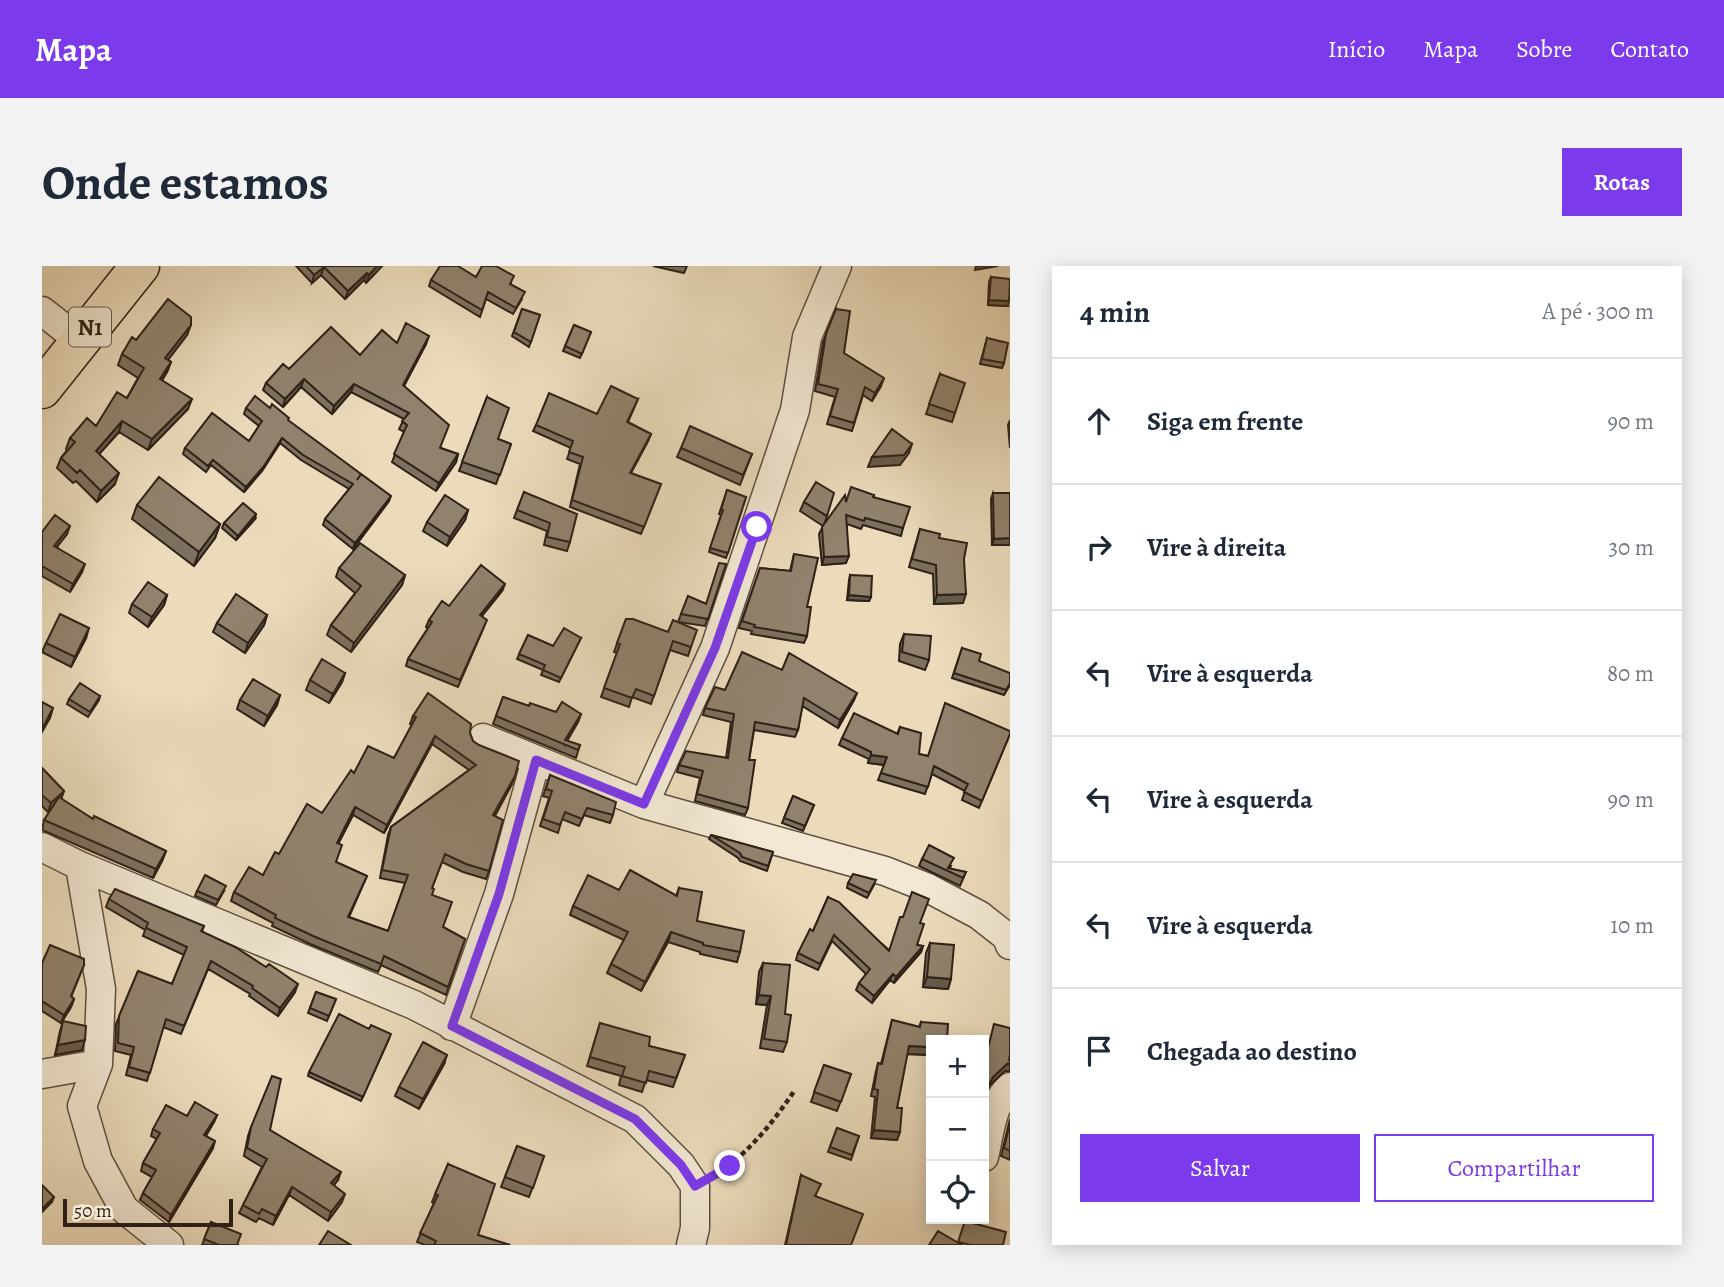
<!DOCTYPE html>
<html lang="pt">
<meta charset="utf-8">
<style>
body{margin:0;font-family:Alegreya,serif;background:#f2f2f3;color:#1f2937}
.controls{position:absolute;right:21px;bottom:21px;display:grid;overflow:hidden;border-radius:0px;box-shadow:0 4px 18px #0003}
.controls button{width:63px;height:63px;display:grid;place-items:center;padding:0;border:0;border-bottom:2px solid #e0e1e3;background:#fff;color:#1f2937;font:35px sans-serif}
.scale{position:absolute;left:21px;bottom:18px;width:170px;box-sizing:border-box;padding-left:7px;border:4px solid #2f2118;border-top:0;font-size:19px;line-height:24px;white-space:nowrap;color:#2f2118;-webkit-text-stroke:5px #f2e8d3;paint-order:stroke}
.stop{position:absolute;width:21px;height:21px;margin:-16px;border:5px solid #7c3aed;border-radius:50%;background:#fff}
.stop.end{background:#7c3aed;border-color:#fff;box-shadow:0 2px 7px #0008}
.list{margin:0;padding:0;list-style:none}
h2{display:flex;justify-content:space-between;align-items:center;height:91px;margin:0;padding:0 28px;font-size:30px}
h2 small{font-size:23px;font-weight:400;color:#747a83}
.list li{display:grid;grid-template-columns:46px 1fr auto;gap:21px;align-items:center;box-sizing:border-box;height:126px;padding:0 28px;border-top:2px solid #e0e1e3}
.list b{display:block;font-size:26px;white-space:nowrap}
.list em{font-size:23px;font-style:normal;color:#747a83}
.actions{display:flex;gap:14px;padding:21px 28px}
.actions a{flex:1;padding:16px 0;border:2px solid #7c3aed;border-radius:0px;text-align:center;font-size:24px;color:#7c3aed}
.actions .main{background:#7c3aed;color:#fff}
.icon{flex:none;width:38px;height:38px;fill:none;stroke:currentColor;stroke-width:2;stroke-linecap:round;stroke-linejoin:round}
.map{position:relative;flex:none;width:968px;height:979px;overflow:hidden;border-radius:0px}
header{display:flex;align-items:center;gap:42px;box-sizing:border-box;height:98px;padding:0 35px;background:#7c3aed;color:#fff}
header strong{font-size:33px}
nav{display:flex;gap:38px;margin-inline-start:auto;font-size:24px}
.intro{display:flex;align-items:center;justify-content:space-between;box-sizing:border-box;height:168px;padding:0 42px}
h1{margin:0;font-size:49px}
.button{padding:18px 32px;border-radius:0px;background:#7c3aed;color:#fff;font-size:24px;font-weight:700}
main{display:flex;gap:42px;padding:0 42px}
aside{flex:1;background:#fff;border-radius:0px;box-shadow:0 4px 18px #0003}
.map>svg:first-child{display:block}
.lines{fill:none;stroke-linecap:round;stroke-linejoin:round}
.minor-casing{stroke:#5e5041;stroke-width:31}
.highway-casing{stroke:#2f2118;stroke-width:41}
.path{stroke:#2f2118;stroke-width:4.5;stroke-dasharray:5 3.5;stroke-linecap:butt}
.minor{stroke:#f2e8d3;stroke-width:28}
.highway{stroke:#ebdbbb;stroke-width:38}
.wall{fill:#7d705e;stroke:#2f2118;stroke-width:2;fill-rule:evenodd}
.shaded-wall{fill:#665b4c;stroke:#2f2118;stroke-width:2}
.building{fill:#91826d;stroke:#2f2118;stroke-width:2;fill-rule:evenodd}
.route{stroke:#7c3aed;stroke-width:9}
.labels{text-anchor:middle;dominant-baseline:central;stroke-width:5;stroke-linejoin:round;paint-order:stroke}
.shield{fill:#f2e8d3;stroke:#6a5d50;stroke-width:2}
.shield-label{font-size:23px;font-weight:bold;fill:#2f2118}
</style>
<header>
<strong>Mapa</strong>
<nav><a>Início</a><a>Mapa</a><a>Sobre</a><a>Contato</a></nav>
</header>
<div class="intro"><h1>Onde estamos</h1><a class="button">Rotas</a></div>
<main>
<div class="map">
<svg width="968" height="979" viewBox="0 0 968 979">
<rect width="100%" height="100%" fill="#ebdbbb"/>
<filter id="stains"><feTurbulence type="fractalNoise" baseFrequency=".00286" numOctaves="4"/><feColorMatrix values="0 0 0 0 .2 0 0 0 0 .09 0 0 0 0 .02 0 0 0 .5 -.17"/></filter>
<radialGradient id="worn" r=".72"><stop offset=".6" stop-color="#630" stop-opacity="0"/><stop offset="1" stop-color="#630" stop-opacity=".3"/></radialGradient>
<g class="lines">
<!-- minor casing -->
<g class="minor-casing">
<path id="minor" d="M0 45 37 74
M441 472 602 538 843 605 886 622 937 649 965 671 968 679
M602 538 673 382 753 144 765 71 795 0
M0 581 38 600 372 739 593 853 639 899 653 920V962L649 979
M38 600 59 723 56 798 40 840 56 895 82 943 127 979
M410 760 457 628 494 494
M0 808 56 798
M942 891C947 870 950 836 968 821"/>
</g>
<!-- highway casing -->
<g class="highway-casing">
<path id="highway" d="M0 123 98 0"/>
</g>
<!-- path -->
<path class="path" d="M672 909C706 889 731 856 753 824"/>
<!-- minor -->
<use href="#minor" class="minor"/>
<!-- highway -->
<use href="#highway" class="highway"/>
</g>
<!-- wall -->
<path class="wall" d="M254 0H340L324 17 322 14 303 33 279 9 270 17Z
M611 0H645L642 7Z
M434 11 469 18 480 33 471 48 444 33 438 51 387 20 389 14Z
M949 11 966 40 946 39 947 16Z
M480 43 498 49 487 81 470 70Z
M794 43 802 87 839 120 830 135 821 129 810 165 785 158 793 131 773 125 781 76Z
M532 59 549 66 538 92 521 85Z
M145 69 126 94 129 96 125 106 120 114 146 143 106 184 77 166 57 188 73 218 55 236 34 215 31 217 15 202 19 192 25 184 24 183 28 172 54 160 85 132 96 112 76 99 80 88 94 74Z
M945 72 962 97 960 102 938 98Z
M355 77 384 78 362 120 399 182 416 188 414 196 394 225 350 196 362 166 357 163 362 153 309 126 290 148 259 121 241 141 221 124 224 117 247 103 318 89Z
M898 108 913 147 910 156 884 148Z
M445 131 456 173 469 178 454 218 417 205Z
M596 133 586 156 609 168 606 175 589 207 619 218 599 268 528 241 538 198 525 193 529 182 491 165 494 159 555 148Z
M204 142 246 155 347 235 311 283 281 259 283 253 307 223 259 194 238 177 220 205 202 226 169 199 164 206 141 188 143 182 207 175 217 160 202 148Z
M968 154V182L966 159Z
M639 182 710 188 698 219 635 191Z
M685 224 704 231 684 292 667 286 679 249 677 248Z
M482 226 528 276 525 285 502 279 505 265 472 252Z
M951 227 968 279H950L949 233Z
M832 229V231L861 262 859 270 821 259 819 263 805 258 804 297 780 299 777 268 781 260 758 245 762 236 785 250 782 259 804 236Z
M95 239 178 258 173 272 152 300 90 253Z
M426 244 423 254 405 280 381 265 385 256Z
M213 253 194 274 180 262 182 257Z
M878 263 897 272 922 293 921 337 892 338 891 308 867 301Z
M0 266 25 268 15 281 40 306 28 326 0 310Z
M752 288 765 341V370L762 377 709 368 710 365 697 362 718 302 748 305Z
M684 298 663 360 636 356 646 330 664 338Z
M297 302 363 309 360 319 309 386 285 369 289 359 313 327 294 311Z
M808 309 829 331 827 335 805 334 807 314Z
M460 325 440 350 442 361 416 421 364 400 366 393 386 362 384 361 387 354 407 340Z
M125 329 122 339 106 361 87 347 90 338Z
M225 349 222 359 203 387 171 366 175 357Z
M584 353 649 381 646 390 628 384 609 438 590 431 587 441 559 431 575 387 572 386Z
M862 368 887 394 883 404 857 395 858 378Z
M486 369 511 380 539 372 517 416 499 409 501 404 475 393Z
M44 372 29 401 0 386 4 377Z
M920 382 968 419 962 429 910 412Z
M740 404 812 434 796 462 760 440 756 464 753 471 712 464 707 494 706 542 703 549 653 535 658 512 635 506 637 499 684 492 689 456 661 449 663 442 683 424Z
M303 407 300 416 287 437 264 424 268 414Z
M238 429 235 439 222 460 195 443 198 434Z
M58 430 57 434 46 451 25 438 27 433Z
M461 431 487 440 514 446 539 448 536 456 525 475 538 479 534 492 451 458Z
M371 450 428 467 431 475 473 510 470 518 453 550 447 605 444 613 421 606 400 596 390 622V629L401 661 423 673 404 729 339 699 336 706 268 678 230 660 231 657 189 635 192 626 221 609 237 588 280 547 312 507 352 492 370 459 368 458ZM390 478 427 504 349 561 346 569 338 612 363 617 346 665 307 651 325 610 294 596 296 578 311 549 342 567Z
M858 461 877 488 886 490 966 473 937 542 920 534 923 525 890 508 883 528 836 514 842 499 826 497 827 493 797 479 800 472 855 468Z
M0 502 22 525 19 533 51 553 124 585 120 595 111 612 0 564 2 554 11 541 6 546 0 540Z
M508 509 571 549 568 557 542 549 537 560 520 553 516 567 498 560 507 532 501 530Z
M751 530 772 539 761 565 740 557Z
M669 569 731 586 725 605 698 595 696 592 667 573Z
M880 593 909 600 907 603 924 606 918 620 877 600Z
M806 617 832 619 825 632 805 622Z
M637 622 655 655 698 686 695 696 658 688V686L626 676 599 725 565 707 569 698 582 674 528 649 531 640 577 624 634 630Z
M155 625H182L174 639 153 630Z
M786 631 847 684 878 657 875 679 881 680 879 686 852 717 848 714 830 737 814 724 817 717 824 708 790 675 776 704 754 694 756 687 771 665Z
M67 633 162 660 160 666 253 726 236 750 207 730 208 728 166 703 139 768 121 761 105 815 84 809 89 789 73 785 74 758 96 705 130 718 142 689 101 670 103 664 64 641Z
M888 677 909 713 906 723 881 721 884 687Z
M0 697 42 699 29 731 32 733 29 741 19 757 0 745Z
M721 697 743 748 745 776 741 786 718 782 725 739 714 738 717 706Z
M274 726 294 733 285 755 266 747Z
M850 754 877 761 879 756 889 774V789L865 788 855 842 858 866 855 874 829 872 833 831 829 830 834 805 836 797 839 798Z
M21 755 40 784 13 789 18 765Z
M558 757 607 780 643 789 631 821 604 814 600 826 577 819 579 810 545 800Z
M327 763 347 773 319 835 266 810 267 806Z
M402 798 377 843 353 830 357 821Z
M782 799 809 808 795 845 769 836Z
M175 849 172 856 164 870 171 882 127 956 98 934 101 927 110 911 99 905 101 897 115 873 109 870 111 863 145 850Z
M968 853V894L959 890Z
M209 861 228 864 296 914 292 919 300 936 286 955 247 929 231 959 217 952 214 956 197 947 220 901 202 890 206 870Z
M795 862 817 870 809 894 786 886Z
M475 880 502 890 487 931 459 921Z
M406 898 436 969 468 979H383L375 976 392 937 390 936Z
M759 909 809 979H743Z
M169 956 196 979H160Z"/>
<!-- shaded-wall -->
<path class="shaded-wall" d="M335 0H340L324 17 327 9Z
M934 0H956L933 4Z
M282 1 279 9 270 17 272 9Z
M325 7 322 14 303 33 306 25Z
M947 34 967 35 966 40 946 39Z
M149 59 145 69 119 103 123 92Z
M387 70 384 78 358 127 361 119Z
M129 96 125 106 114 124 118 113Z
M842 112 839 120 830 135 833 127Z
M262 113 259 121 241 141 243 133Z
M312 118 309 126 290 148 292 140Z
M150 133 146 143 106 184 110 173Z
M80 155 77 166 50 196 54 185Z
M609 168 606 175 585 214 588 207Z
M240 172 238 177 220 205 202 226 204 221Z
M870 178 867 187 858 199 826 201 830 191Z
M416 188 414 196 394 225 397 217Z
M77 207 73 218 55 236 59 225Z
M349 230 347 235 311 283 313 277Z
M426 244 423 254 405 280 408 271Z
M214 248 213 253 194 274 196 270Z
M178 258 173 272 152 300 157 286Z
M28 260 25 268 9 288 12 280Z
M968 272V279H950L952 273Z
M807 290 804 297 780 299 782 291Z
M43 298 40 306 28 326 31 318Z
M363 309 360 319 309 386 312 377Z
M463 318 460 325 435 356 438 349Z
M924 328 921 337 892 338 895 329Z
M125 329 122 339 106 361 110 351Z
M807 329 829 331 827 335 805 334Z
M225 349 222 359 203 387 206 377Z
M47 362 44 372 29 401 33 391Z
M303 407 300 416 287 437 291 428Z
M815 427 812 434 796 462 798 454Z
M238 429 235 439 222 460 226 450Z
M11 442 8 452 0 466V463Z
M539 448 536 456 523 478V474Z
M393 470 390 478 342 567 345 559Z
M829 489 845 491 842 499 826 497Z
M473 510 470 518 448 557 451 549Z
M22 525 19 533 6 546 9 537Z
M313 541 311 549 292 586 295 577Z
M124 585 120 595 111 612 114 603Z
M629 666 626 676 599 725 603 716Z
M881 680 879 686 852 717 854 711Z
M851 708 848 714 830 737 832 730Z
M885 711 909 713 906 723 881 721Z
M256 718 253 726 236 750 238 742Z
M717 729 729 730 725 739 714 738Z
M32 733 29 741 19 757 22 749Z
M43 774 40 784 13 789 16 779Z
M867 780 889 781V789L864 788Z
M405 789 402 798 377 843 381 833Z
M968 797V805H963L948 819 942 830V828L951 811 965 798Z
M175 849 172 856 159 876 162 869Z
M832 864 858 866 855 874 829 872Z
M173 875 171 882 127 956 129 949Z
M299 906 296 914 286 926 289 917Z
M250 921 247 929 231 959 234 950Z
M303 928 300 936 286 955 289 946Z
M12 931 10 936 0 946V943Z"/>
<!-- building -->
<path class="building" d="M264 0H335L327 9 325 7 306 25 282 1 272 9Z
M398 0H416L434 11 440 0H454L472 10 468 18 483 26 474 42 446 26 440 44 389 14Z
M949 11 968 13 967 35 947 34Z
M126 33 149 51V59L123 92 129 96 118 113 150 133 110 173 80 155 54 185 77 207 59 225 38 204 35 207 19 192 33 176 28 172 45 152 54 160 75 126 85 132 102 102 80 88 90 71 94 74Z
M480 43 498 49 489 76 472 66Z
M794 43 808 45 802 87 842 112 833 127 823 121 812 157 788 150 796 123 776 118 784 68Z
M364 57 387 70 361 119 407 159 398 182 416 188 397 217 352 188 365 159 360 155 367 147 312 118 292 140 262 113 243 133 224 117 241 98 247 103 289 61 318 89 340 64 355 77Z
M532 59 549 66 540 88 523 80Z
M945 72 966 77 962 97 940 93Z
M898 108 923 117 913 147 887 138Z
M569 120 596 133 585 156 609 168 588 207 619 218 602 261 530 234 541 191 527 186 531 175 494 159 507 127 555 148Z
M213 130 228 142 230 138 247 152 246 154 319 208 315 214 319 208 349 230 313 277 283 253 311 218 261 189 240 172 222 200 204 221 171 194 166 200 143 182 170 147 207 175 220 155 204 142Z
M445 131 467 142 456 173 469 178 458 209 420 196Z
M648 160 710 188 701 209 639 182Z
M850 163 870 178 862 189 830 191Z
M117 211 178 258 157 286 95 239Z
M774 216 792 227 785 250 762 236Z
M809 221 832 229 831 231 868 241 861 262 823 252 822 255 804 249 807 290 782 291 780 261 803 229 804 236Z
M685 224 704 231 686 287 668 282 681 244H679Z
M482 226 535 248 528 276 505 271 508 257 475 244Z
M951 227H968V272L952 273Z
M403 229 426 244 408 271 385 256Z
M201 237 214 248 196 270 182 257Z
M13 249 28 260 12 280 43 298 31 318 0 300V266Z
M878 263 898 268 897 272 925 277 922 293 924 328 895 329 894 299 870 293Z
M318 277 363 309 312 377 289 359 319 320 297 302Z
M752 288 776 292 765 341H769L765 370 712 361 713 359 700 355 718 302 749 305Z
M677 297 684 298 666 353 639 348 646 330 664 338Z
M439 299 463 318 438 349 445 354 418 414 366 393 390 356 387 354 400 335 407 340Z
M808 309 830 310 829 331 807 329Z
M106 316 125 329 110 351 90 338Z
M194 328 225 349 206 377 175 357Z
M18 348 47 362 33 391 4 377Z
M584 353H591L626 366 631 354 655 364 649 381 631 375 612 430 594 423 590 432 562 422 578 378 575 377Z
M522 362 539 372 519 412 501 404 503 399 477 388 486 369 511 380Z
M862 368 889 370 887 394 860 386Z
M920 382 939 388 937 395 968 407V417L964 424 912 407Z
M700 386 740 404 747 387 815 427 798 454 762 432 756 464 713 456 707 494H713L706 542 655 528 661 505 637 499 644 485 686 492 692 448 663 442 673 421 683 424Z
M280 393 303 407 291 428 268 414Z
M211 413 238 429 226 450 198 434Z
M38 417 58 430 48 446 27 433Z
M386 427 429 458 428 467 431 475 437 479 477 495 473 510 451 549 461 554 447 605 424 598 403 588 390 622 392 623 390 629 410 636 401 661 423 673 406 721 342 690 339 698 271 670 233 652 234 649 192 626 207 601 221 609 233 586 237 588 265 538 280 547 309 504 312 507 326 480 352 492 374 451 371 450ZM393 470 434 499 349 561 340 604 366 609 346 665 306 651 325 610 294 596 300 579 295 577 313 541 345 559Z
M461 431 487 440 488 437 514 446 520 436 539 448 523 474 538 479 536 484 454 450Z
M0 436 11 442 0 463Z
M903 437 968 465V468L940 535 922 526 926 518 892 500 886 521 839 507 845 491 829 489V486L800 472 812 447 856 468 858 461 879 467 877 488 886 490Z
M0 502 22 525 9 537 0 529Z
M508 509 574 536 571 549 545 542 540 553 523 546 518 559 501 553 510 525 504 523Z
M751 530 772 539 763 560 742 552Z
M17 531 51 553 52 550 124 585 114 603 2 554Z
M669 569 731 586 726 600 700 591 698 587Z
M887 579 912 592 906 602 924 606 921 612 880 593Z
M588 604 635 630 637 622 660 626 655 655 702 665 698 686 661 679V677L629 666 603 716 569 698 586 666 531 640 546 609 577 624Z
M811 608 834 614 827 627 806 617Z
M163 609 184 620 176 634 155 625Z
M73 623 162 660 159 665 193 681 224 701 227 698 256 718 238 742 210 722 211 720 169 695 142 760 124 753 108 807 87 801 92 781 76 777 77 750 96 705 130 718 145 681 104 662 106 657 67 633Z
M870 626 887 633 878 657 882 658 875 679 881 680 854 711 851 708 832 730 817 717 828 703 792 669 778 698 756 687 768 663 771 665 786 631 797 636 847 685 858 651H861Z
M888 677 912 679 909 713 885 711Z
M8 679 42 693V699L29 730 32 733 22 749 0 735V697Z
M721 697 748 699 743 748 749 749 745 776 722 773 729 730 717 729Z
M274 726 294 733 287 750 268 742Z
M297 748 327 763 329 759 349 768 321 831 267 806Z
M850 754 878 761 879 756 906 758 905 774H889V781L867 780 855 842H860L858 866 832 864 836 824 832 823 836 797 840 798Z
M21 755 44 760 43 774 16 779Z
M558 757 608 771 607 780 643 789 634 812 607 805 604 817 580 810 583 801 548 791Z
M952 758 968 762V788L967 794H968V797L965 798 951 811 942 828V785L945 786Z
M381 776 405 789 381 833 357 821Z
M782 799 809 808 799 836 772 826Z
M230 810 239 813 228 864 299 906 289 917 303 928 289 946 250 921 234 950 220 943 217 948 201 939 225 893 205 882 209 861Z
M153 836 175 849 162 869 173 875 129 949 101 927 114 904 101 897 118 867 111 863 124 839 145 850Z
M968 857V885L962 882Z
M795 862 817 870 810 889 788 881Z
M475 880 502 890 491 922 463 911Z
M406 898 453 918 436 969 468 979H392L394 975 378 967 396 929 393 928Z
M759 909 779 918 773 930 821 948 809 979H744Z
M0 919 12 931 0 943Z
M923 955 964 966 961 979H929L916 976Z
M169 956 199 968 195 979H177L162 973Z
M286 965 309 979H277Z
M896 965 920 979H887Z"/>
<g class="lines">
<!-- route -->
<path class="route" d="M688 900 653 920 639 899 593 853 410 760 457 628 494 494 602 538 673 382 715 261"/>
</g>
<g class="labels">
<!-- shield labels -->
<rect class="shield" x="27" y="41.5" width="42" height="39" rx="5"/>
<g class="shield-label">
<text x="48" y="61">N1</text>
</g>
</g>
<rect width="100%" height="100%" filter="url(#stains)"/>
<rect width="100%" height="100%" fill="url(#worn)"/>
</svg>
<div class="controls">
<button>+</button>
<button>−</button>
<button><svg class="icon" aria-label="locate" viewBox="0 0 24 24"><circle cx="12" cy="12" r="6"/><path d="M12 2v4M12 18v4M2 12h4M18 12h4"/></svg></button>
</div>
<div class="scale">50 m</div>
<div class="stop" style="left:715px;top:261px"></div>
<div class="stop end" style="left:688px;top:900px"></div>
</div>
<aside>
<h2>4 min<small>A pé · 300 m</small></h2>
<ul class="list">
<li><svg class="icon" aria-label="ahead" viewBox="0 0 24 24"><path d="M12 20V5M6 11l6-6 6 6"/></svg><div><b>Siga em frente</b></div><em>90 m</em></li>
<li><svg class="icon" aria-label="right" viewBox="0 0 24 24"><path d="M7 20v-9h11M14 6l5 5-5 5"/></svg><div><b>Vire à direita</b></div><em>30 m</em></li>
<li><svg class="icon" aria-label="left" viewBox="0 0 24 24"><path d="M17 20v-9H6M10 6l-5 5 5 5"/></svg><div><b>Vire à esquerda</b></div><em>80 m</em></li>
<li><svg class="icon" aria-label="left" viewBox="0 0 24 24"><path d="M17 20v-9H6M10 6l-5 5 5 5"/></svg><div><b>Vire à esquerda</b></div><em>90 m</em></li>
<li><svg class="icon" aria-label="left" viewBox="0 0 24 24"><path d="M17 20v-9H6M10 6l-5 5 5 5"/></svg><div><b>Vire à esquerda</b></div><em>10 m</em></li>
<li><svg class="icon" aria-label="arrive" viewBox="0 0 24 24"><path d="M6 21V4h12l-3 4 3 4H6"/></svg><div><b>Chegada ao destino</b></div></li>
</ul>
<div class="actions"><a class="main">Salvar</a><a>Compartilhar</a></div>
</aside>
</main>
